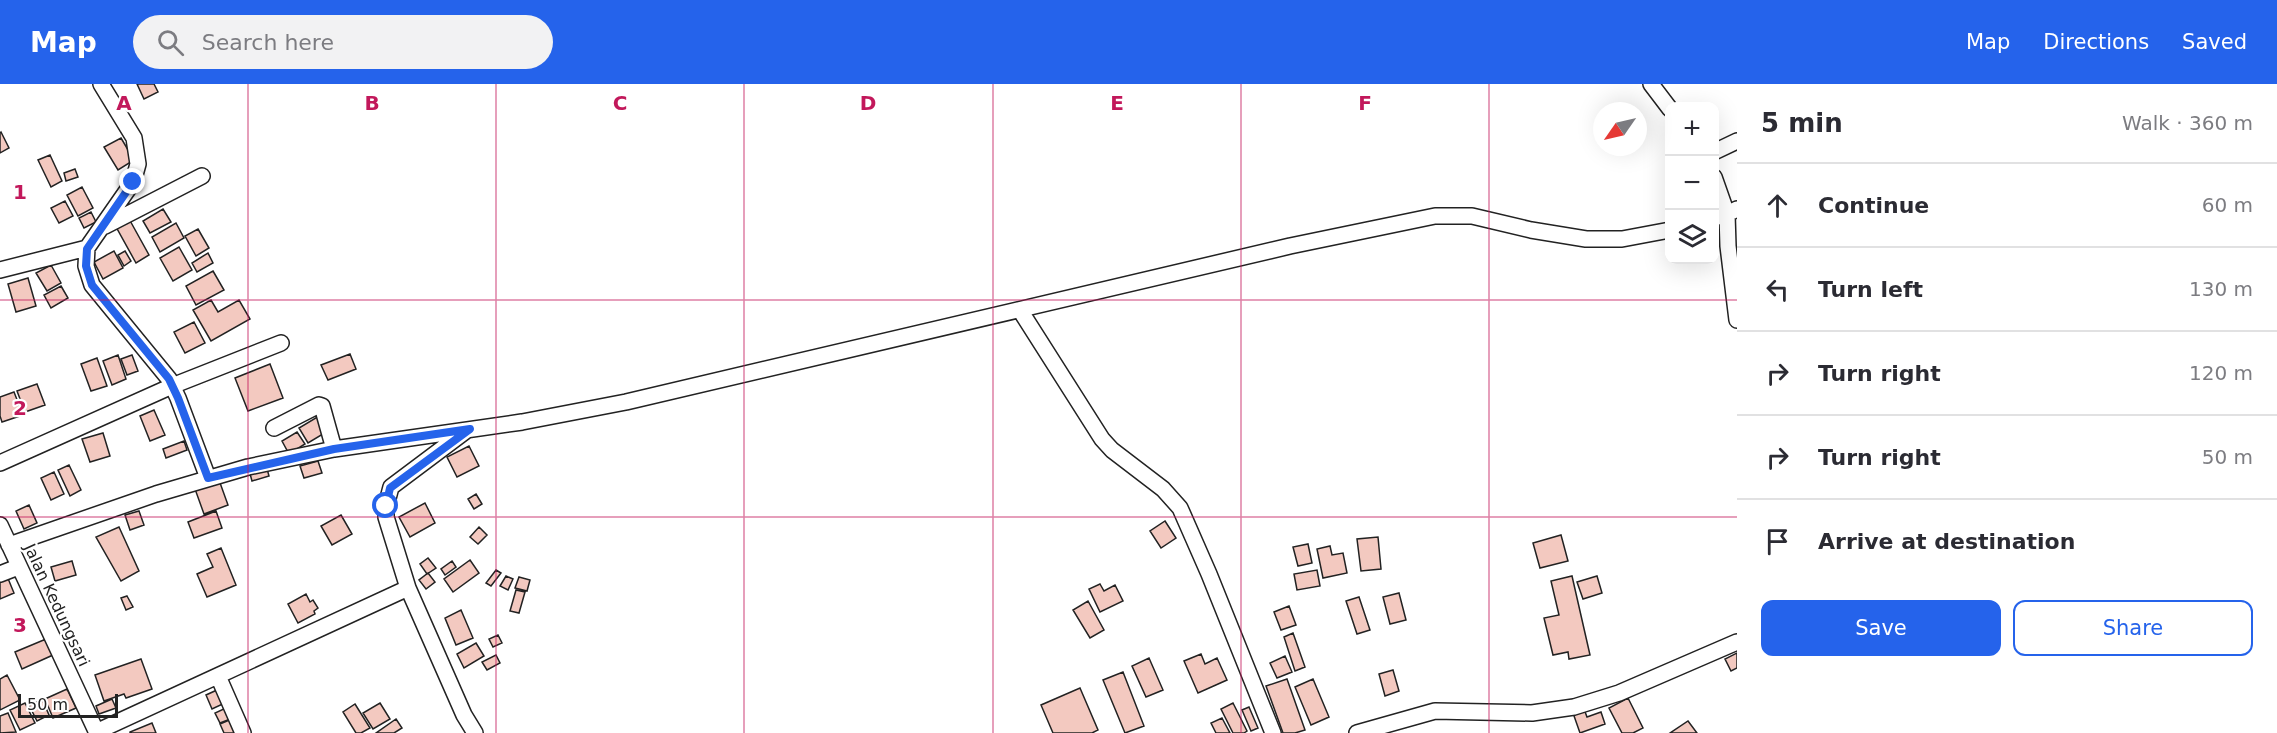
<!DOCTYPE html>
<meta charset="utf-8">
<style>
body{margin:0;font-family:"DejaVu Sans",sans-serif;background:#f2f2f3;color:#2b2b33}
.controls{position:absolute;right:18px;top:18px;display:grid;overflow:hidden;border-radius:12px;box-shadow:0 6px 24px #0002}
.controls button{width:54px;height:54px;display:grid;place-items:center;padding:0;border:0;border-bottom:2px solid #e1e1e2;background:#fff;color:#2b2b33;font:30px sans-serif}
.compass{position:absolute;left:1593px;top:18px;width:54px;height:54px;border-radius:50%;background:#fff;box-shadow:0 6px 24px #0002;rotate:236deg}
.scale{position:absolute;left:18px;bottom:15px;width:100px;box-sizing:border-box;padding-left:6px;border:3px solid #222;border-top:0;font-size:16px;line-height:21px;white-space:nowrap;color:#222;-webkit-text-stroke:4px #fff;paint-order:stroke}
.stop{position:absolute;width:18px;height:18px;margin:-14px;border:4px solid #2563eb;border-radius:50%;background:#fff}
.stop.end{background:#2563eb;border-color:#fff;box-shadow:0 2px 6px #0008}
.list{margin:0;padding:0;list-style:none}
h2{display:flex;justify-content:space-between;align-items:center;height:78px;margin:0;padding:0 24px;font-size:26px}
h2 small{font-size:20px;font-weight:400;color:#7c7c81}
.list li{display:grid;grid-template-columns:39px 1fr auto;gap:18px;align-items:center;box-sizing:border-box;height:84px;padding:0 24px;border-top:2px solid #e1e1e2}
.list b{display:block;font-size:22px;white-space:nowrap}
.list em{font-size:20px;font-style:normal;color:#7c7c81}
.actions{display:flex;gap:12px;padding:18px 24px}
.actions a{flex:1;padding:14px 0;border:2px solid #2563eb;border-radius:12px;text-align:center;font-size:21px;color:#2563eb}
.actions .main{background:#2563eb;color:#fff}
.icon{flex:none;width:33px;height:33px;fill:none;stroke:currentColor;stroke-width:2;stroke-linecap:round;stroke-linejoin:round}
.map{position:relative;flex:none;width:1737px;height:649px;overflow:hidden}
header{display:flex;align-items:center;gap:36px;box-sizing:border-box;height:84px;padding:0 30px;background:#2563eb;color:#fff}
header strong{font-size:28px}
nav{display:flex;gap:33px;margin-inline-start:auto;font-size:21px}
.search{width:420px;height:54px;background:#f2f2f3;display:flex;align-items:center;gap:15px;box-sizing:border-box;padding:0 21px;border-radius:33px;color:#7c7c81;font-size:22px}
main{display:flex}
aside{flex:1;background:#fff}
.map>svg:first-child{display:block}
.building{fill:#f3c9c0;stroke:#222;stroke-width:1.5}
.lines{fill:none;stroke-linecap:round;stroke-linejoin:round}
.minor-casing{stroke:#222;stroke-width:18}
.minor{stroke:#fff;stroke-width:15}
.route{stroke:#2563eb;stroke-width:8}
.grid{fill:none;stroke:#c2185b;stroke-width:1.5;stroke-opacity:0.55}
.labels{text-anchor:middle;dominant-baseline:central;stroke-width:4.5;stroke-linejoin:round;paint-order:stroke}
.street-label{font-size:16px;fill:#222;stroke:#fff}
.grid-label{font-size:20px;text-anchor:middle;font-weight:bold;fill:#c2185b;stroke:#fff;stroke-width:4.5;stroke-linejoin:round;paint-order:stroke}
</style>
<header>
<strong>Map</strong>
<div class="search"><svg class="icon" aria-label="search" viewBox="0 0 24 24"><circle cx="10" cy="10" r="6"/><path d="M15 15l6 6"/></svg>Search here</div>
<nav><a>Map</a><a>Directions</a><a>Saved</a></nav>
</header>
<main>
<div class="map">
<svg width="1737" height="649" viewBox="0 0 1737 649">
<rect width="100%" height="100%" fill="#fff"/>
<!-- building -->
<path class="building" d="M137 0H154L158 8 144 15Z
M1 48 9 64 0 69V49Z
M121 54 134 76 118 86 104 63Z
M50 71 62 97 51 103 38 76Z
M75 85 78 93 66 97 64 89Z
M82 103 93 124 78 132 67 111Z
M65 117 73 132 59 139 51 124Z
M163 125 171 138 150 149 143 137Z
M91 128 96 138 84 144 79 134Z
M128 133 149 171 136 179 115 141Z
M176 139 184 154 160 168 152 153Z
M198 145 209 164 196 172 185 152Z
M179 163 192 186 173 197 160 174Z
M114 167 123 184 103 195 94 178Z
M125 167 131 177 124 182 118 171Z
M208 169 213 179 197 188 192 179Z
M51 181 61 199 47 207 36 189Z
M213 187 224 206 196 221 186 202Z
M28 194 36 222 16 228 8 200Z
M61 202 68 214 51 224 44 211Z
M211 216 218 228 239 216 250 235 211 257 193 226Z
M194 238 205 259 185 269 174 248Z
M350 270 356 285 328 296 321 281Z
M118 271 126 295 112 301 103 277Z
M132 271 138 287 127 291 121 275Z
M97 274 107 302 91 307 81 280Z
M270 280 283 314 248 327 235 294Z
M37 300 45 321 25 328 17 307Z
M14 308 23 331 2 338 0 332V313Z
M154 326 165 351 150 357 140 332Z
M319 332 328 347 308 359 299 344Z
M297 348 305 360 289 370 282 357Z
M103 349 110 372 90 378 82 355Z
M184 357 187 366 166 374 163 365Z
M469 362 479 382 457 393 447 373Z
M318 377 322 389 304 394 300 382Z
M69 381 81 406 70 412 58 386Z
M266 381 269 392 252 397 249 386Z
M54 388 64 410 51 416 41 394Z
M219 396 228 421 204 430 195 405Z
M476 410 482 420 474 425 468 415Z
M425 419 435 439 410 453 399 433Z
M29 421 37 439 24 445 16 427Z
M139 427 144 441 130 446 125 431Z
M216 427 222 444 194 454 188 438Z
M341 431 352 450 332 461 321 442Z
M1165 437 1176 454 1161 464 1150 447Z
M119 443 139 487 121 497 96 453Z
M479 443 487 451 478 460 470 453Z
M1561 451 1568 477 1540 484 1533 459Z
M1378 453 1381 485 1361 487 1357 455Z
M1308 460 1312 479 1298 482 1293 463Z
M1330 462 1332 471 1343 469 1347 489 1323 494 1317 465Z
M221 464 236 501 207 513 197 490 213 483 207 470Z
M428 474 436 484 427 490 420 480Z
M470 476 479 489 453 508 444 495Z
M72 477 76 491 55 497 51 483Z
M452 477 456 483 445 491 441 485Z
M496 486 501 489 491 502 486 499Z
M1317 486 1320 502 1297 506 1294 490Z
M428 489 435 498 426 505 419 496Z
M7 492 14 509 0 515V495Z
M506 492 513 495 508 506 500 502Z
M1572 492 1590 571 1569 575 1568 568 1553 571 1544 534 1559 531 1551 497Z
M1597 492 1602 509 1583 515 1577 498Z
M519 493 530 496 527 507 515 504Z
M1100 500 1104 507 1115 501 1123 517 1100 528 1089 505Z
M516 506 525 508 519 529 510 527Z
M1399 509 1406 536 1390 540 1383 513Z
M306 510 310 518 313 516 318 524 314 527 315 530 298 539 288 520Z
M127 512 133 523 126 526 121 514Z
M1359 513 1370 546 1357 550 1346 517Z
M1088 517 1104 546 1090 554 1073 526Z
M1289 522 1296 541 1281 546 1274 528Z
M461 526 473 554 456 561 445 534Z
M1293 549 1305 583 1295 587 1284 553Z
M498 551 502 559 493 563 489 555Z
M46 555 53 571 22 585 15 568Z
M476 559 484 572 464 584 457 570Z
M1737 569V584L1731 587 1725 575Z
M1201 570 1205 580 1217 574 1227 596 1198 609 1184 577Z
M496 571 500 579 487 586 482 578Z
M1285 572 1292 588 1277 594 1270 579Z
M1149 574 1163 606 1146 613 1132 582Z
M141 575 152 605 126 614 124 610 104 617 95 591Z
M1393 586 1399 607 1385 612 1379 590Z
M1123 588 1144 642 1125 649 1103 596Z
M7 591 20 616 0 626V595Z
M1287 595 1305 646 1295 649H1283L1266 602Z
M1313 595 1329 633 1311 641 1295 603Z
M1080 604 1098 646 1092 649H1053L1041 621Z
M67 605 76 624 53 634 45 615Z
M217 606 227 618 212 625 206 611Z
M1628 614 1643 644 1633 649H1622L1609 624Z
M42 615 49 631 37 637 29 621Z
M112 615 116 624 99 630 96 622Z
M25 619 35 639 20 646 10 626Z
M380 619 390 635 373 645 363 629Z
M1233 619 1247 647 1244 649H1233L1221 625Z
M355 620 370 644 361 649H356L343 628Z
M228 623 233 634 220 639 215 629Z
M1249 623 1258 644 1251 647 1242 626Z
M1584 625 1587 633 1601 628 1605 640 1580 649 1573 629Z
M8 629 16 648 0 649V632Z
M234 634 240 649H224L220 640Z
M1222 634 1230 649H1216L1211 639Z
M396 635 402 644 394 649H376Z
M1688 637 1697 649H1670Z
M152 639 156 649H130V648Z"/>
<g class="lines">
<!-- minor casing -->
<g class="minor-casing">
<path id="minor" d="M101 0 134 54 138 80 133 98 87 164 86 182 92 201 169 295 178 314 208 394
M1651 0 1670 25
M1714 68 1737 57
M1714 93 1727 130 1714 134
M1737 125 1727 130 1728 162 1737 236
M105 142 202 92
M0 186 87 164
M1020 226 1102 355 1112 366 1163 405 1180 424 1209 490 1273 649
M274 344 319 321 322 322 334 365
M467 346 391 403 386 422V433L408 504 464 631 475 649
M0 379 172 302 281 259
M0 441 97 649
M9 461 156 410 248 383 334 365 522 338 626 318 1290 162 1435 132H1472L1531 146 1586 155H1622L1670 146
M0 490 18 483
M218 592 243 649
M96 648 408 504
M1357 649 1435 627 1532 629 1574 623 1619 609 1737 558"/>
</g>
<!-- minor -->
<use href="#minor" class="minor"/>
</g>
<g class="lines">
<!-- route -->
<path class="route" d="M133 98 87 165 86 182 92 201 169 295 178 314 208 394 334 365 470 345 390 404 386 422"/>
</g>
<!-- grid -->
<path class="grid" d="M248 0V649M496 0V649M744 0V649M993 0V649M1241 0V649M1489 0V649M0 216H1737M0 433H1737"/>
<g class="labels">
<!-- street labels -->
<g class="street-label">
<text transform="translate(57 521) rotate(65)">Jalan Kedungsari</text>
</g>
</g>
<g class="grid-label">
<text x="124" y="26">A</text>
<text x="372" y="26">B</text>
<text x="620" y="26">C</text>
<text x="868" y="26">D</text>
<text x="1117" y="26">E</text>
<text x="1365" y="26">F</text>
<text x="20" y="115">1</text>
<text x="20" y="331">2</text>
<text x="20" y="548">3</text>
</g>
</svg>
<div class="controls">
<button>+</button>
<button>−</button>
<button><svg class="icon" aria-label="layers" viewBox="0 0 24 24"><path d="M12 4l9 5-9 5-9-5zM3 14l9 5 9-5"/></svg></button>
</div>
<svg class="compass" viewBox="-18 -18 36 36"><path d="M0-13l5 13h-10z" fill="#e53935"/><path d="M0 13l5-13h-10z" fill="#7c7c81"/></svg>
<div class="scale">50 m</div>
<div class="stop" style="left:386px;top:422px"></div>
<div class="stop end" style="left:133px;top:98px"></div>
</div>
<aside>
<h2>5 min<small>Walk · 360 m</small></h2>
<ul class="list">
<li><svg class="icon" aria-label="ahead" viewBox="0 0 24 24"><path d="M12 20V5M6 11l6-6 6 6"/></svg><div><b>Continue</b></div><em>60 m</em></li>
<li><svg class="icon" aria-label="left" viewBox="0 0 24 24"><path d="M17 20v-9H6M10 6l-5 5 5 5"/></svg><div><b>Turn left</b></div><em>130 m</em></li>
<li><svg class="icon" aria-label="right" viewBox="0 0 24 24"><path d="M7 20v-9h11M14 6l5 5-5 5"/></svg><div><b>Turn right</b></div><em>120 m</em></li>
<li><svg class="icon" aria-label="right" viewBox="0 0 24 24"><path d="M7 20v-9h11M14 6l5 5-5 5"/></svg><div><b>Turn right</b></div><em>50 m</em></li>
<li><svg class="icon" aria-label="arrive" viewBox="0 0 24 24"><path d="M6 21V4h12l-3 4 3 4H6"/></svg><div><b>Arrive at destination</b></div></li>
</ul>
<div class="actions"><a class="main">Save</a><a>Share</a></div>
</aside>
</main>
